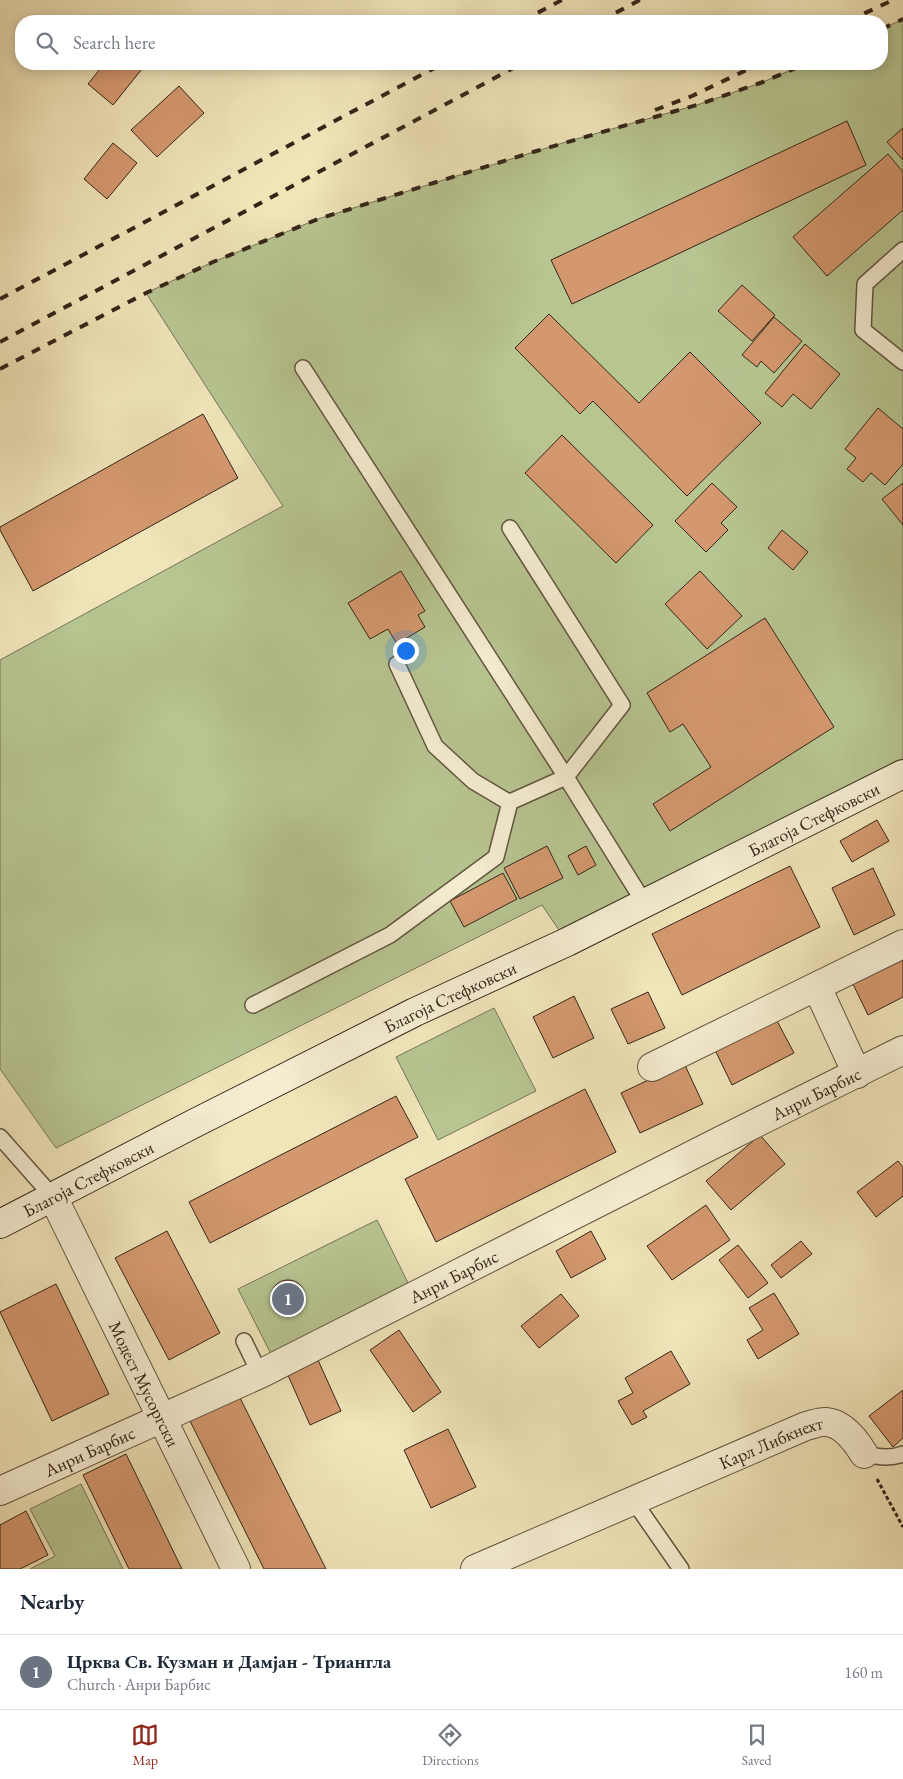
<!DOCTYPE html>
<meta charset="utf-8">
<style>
body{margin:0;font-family:"EB Garamond",serif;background:#f2f2f3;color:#1f2937}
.you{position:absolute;left:405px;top:650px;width:18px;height:18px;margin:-12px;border:4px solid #fff;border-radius:50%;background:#1a73e8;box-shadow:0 0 0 8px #1a73e833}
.badge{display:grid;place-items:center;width:32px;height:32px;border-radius:50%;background:#8f2418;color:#fff;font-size:16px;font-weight:700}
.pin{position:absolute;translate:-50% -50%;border:2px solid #fff;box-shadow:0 1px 5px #0006}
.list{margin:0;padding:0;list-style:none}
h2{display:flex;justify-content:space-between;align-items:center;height:65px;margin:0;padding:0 20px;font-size:21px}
h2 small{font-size:16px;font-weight:400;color:#747a83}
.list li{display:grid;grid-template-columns:32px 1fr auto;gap:15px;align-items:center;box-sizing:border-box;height:75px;padding:0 20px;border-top:1px solid #e0e1e3}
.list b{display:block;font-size:19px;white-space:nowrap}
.list p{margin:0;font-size:16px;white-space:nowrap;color:#747a83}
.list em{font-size:16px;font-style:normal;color:#747a83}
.icon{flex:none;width:28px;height:28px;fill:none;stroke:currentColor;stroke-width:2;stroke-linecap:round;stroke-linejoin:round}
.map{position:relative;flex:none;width:903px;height:1569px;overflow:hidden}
.search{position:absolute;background:#fff;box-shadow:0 2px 12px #0003;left:15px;right:15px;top:15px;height:55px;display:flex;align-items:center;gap:12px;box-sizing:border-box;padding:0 18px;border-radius:20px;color:#747a83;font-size:19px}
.sheet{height:140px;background:#fff}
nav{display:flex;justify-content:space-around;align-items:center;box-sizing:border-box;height:70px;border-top:1px solid #e0e1e3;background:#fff;font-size:14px;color:#747a83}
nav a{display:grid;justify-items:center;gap:2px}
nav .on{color:#8f2418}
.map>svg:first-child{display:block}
.green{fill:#b7c591;stroke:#767555}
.building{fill:#d4986e;stroke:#342519}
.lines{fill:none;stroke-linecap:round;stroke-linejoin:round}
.lane-casing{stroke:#635541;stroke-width:18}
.street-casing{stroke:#635541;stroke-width:30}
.secondary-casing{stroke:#342519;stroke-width:30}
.path{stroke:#342519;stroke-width:3;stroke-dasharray:4 2.5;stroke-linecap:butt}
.lane{stroke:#f5edd2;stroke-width:15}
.street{stroke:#f5edd2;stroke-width:28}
.secondary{stroke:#f5edd2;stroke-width:28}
.rail{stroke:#342519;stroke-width:4;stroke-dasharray:9 9;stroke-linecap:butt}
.labels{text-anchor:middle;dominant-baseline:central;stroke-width:4.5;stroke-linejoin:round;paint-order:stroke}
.street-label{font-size:18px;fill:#342519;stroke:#f5edd2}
</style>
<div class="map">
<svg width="903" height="1569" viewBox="0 0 903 1569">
<rect width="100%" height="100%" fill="#f0e4b9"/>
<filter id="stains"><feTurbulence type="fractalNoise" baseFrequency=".004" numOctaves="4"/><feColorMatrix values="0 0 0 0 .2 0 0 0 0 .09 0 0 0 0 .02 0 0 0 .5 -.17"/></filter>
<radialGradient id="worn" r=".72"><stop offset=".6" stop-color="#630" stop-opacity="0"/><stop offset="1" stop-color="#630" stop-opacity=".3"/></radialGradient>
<!-- green -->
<path class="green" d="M903 19V774L567 942 542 905 56 1148 0 1069V660L283 506 146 293 213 262 318 219 566 142 700 104 763 82 805 64H882V29Z
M494 1008 536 1091 438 1140 396 1057Z
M377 1220 409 1285 271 1354 238 1289Z
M81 1484 123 1569H30L55 1556 30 1509Z"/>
<!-- building -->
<path class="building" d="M104 64H146L113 105 88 84Z
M179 86 204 113 157 157 131 130Z
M847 121 866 165 572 304 551 260Z
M903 128V160L887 142Z
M113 143 137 163 107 199 84 179Z
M888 154 903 172V210L827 276 793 237Z
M742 285 775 315 752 341 718 311Z
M549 314 639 403 690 352 761 423 687 496 593 401 580 414 515 348Z
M774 317 802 341 774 373 761 361 757 367 742 355Z
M805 344 840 374 811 409 793 394 782 407 765 393Z
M878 408 903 429V464L885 485 871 473 863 482 847 469 856 458 845 449Z
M203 414 238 478 33 591 0 530V527Z
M562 435 653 525 616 563 525 473Z
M712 483 737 507 721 523 728 530 706 552 675 521Z
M903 483V525L882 499Z
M782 530 808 552 793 570 768 548Z
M401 571 425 611 418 615 425 627 397 644 388 629 370 639 348 603Z
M700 571 742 616 707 649 665 604Z
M765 618 834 727 670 831 653 804 711 767 683 724 670 732 647 693Z
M877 820 889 841 852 862 840 841Z
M547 846 563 878 520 899 504 868Z
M586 846 596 865 578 875 568 856Z
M790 866 820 927 682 995 652 934Z
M873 868 895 915 854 935 832 888Z
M503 873 517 899 464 927 450 901Z
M903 952V997L868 1015 850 978Z
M648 992 665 1028 628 1044 611 1009Z
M574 996 594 1038 553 1058 533 1017Z
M776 1019 794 1053 732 1085 715 1050Z
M684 1063 703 1104 640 1133 621 1093Z
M585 1089 616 1152 436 1242 405 1179Z
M396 1096 418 1137 210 1243 189 1202Z
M760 1135 785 1164 731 1210 706 1181Z
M898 1161 903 1167V1196L876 1217 857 1192Z
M706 1205 730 1240 672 1280 647 1246Z
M167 1231 220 1333 169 1360 115 1258Z
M591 1231 606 1259 571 1278 556 1251Z
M801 1241 812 1254 781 1278 771 1265Z
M738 1245 768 1283 748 1298 719 1260Z
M271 1297a17 17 0 1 1 34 0a17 17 0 1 1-34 0Z
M56 1284 109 1394 52 1421 0 1312Z
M774 1293 799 1334 758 1359 747 1340 763 1330 749 1308Z
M561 1294 579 1316 539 1348 521 1326Z
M399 1330 441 1392 413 1412 370 1350Z
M671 1351 690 1384 643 1411 647 1417 632 1425 618 1401 633 1393 625 1378Z
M318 1360 341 1411 310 1425 287 1373Z
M903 1390V1438L893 1447 869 1416Z
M239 1396 326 1569H264L190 1421Z
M448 1429 476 1487 431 1508 404 1450Z
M126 1454 182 1569H129L83 1475Z
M26 1511 48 1555 20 1569H0V1525Z"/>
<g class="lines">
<!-- lane casing -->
<g class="lane-casing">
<path id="lane" d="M903 250 865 284 863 330 903 362
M303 368 566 777 645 904
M397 664 435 746 473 781 510 803
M253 1005 390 935 496 857 510 802 566 777 622 705 510 528
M0 1137 53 1197
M244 1341 260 1374
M864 1454C877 1457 891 1459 903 1454
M633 1500 681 1569"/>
</g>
<!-- street casing -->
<g class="street-casing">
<g id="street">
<path d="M817 987 857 1074"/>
<path d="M652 1067 903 944"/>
<path id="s1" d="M53 1197 236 1569"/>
<path id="s2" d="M0 1491 260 1374 722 1140 903 1050"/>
<path id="s3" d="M475 1569 806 1426C812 1425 820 1421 826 1422 843 1423 856 1441 864 1454"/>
</g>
</g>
<!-- secondary casing -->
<g class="secondary-casing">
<g id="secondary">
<path id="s4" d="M0 1224 195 1123 415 1012 567 942 903 774"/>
</g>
</g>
<!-- path -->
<path class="path" d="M877 1479 903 1527"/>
<!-- lane -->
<use href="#lane" class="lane"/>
<!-- street -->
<use href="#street" class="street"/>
<!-- secondary -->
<use href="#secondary" class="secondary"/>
<!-- rail -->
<path class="rail" d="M522 21 562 0
M600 21 640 0
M848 21 893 0
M882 29 903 19
M655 110 692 96 759 64
M0 299 442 64
M0 342 521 64
M0 369 146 293 213 262 318 219 533 152 700 104 763 82 805 64"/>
</g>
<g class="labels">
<!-- street labels -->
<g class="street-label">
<text stroke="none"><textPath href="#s4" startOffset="909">Благоја Стефковски</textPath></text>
<text stroke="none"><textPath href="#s4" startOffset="504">Благоја Стефковски</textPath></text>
<text stroke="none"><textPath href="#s2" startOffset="908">Анри Барбис</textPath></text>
<text stroke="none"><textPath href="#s4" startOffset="99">Благоја Стефковски</textPath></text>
<text stroke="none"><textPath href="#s2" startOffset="502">Анри Барбис</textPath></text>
<text stroke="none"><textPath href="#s1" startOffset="208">Модест Мусоргски</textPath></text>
<text stroke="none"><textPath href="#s3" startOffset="322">Карл Либкнехт</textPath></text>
<text stroke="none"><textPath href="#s2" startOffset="98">Анри Барбис</textPath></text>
</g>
</g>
<rect width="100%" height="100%" filter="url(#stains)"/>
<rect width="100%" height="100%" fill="url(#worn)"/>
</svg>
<div class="you"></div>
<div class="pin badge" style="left:288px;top:1299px;background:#6b7280">1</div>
<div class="search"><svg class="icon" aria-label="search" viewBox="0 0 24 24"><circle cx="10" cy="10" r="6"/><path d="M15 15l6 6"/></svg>Search here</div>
</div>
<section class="sheet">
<h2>Nearby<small></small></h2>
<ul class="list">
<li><span class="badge" style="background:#6b7280">1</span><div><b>Црква Св. Кузман и Дамјан - Триангла</b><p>Church · Анри Барбис</p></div><em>160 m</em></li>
</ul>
</section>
<nav>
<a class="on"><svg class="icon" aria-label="map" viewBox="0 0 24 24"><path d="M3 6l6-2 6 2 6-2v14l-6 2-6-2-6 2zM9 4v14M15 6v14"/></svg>Map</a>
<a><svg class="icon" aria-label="directions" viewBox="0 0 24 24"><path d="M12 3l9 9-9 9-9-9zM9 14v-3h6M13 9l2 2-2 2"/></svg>Directions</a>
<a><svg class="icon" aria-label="saved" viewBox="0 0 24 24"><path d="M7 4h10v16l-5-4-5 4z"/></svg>Saved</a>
</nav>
